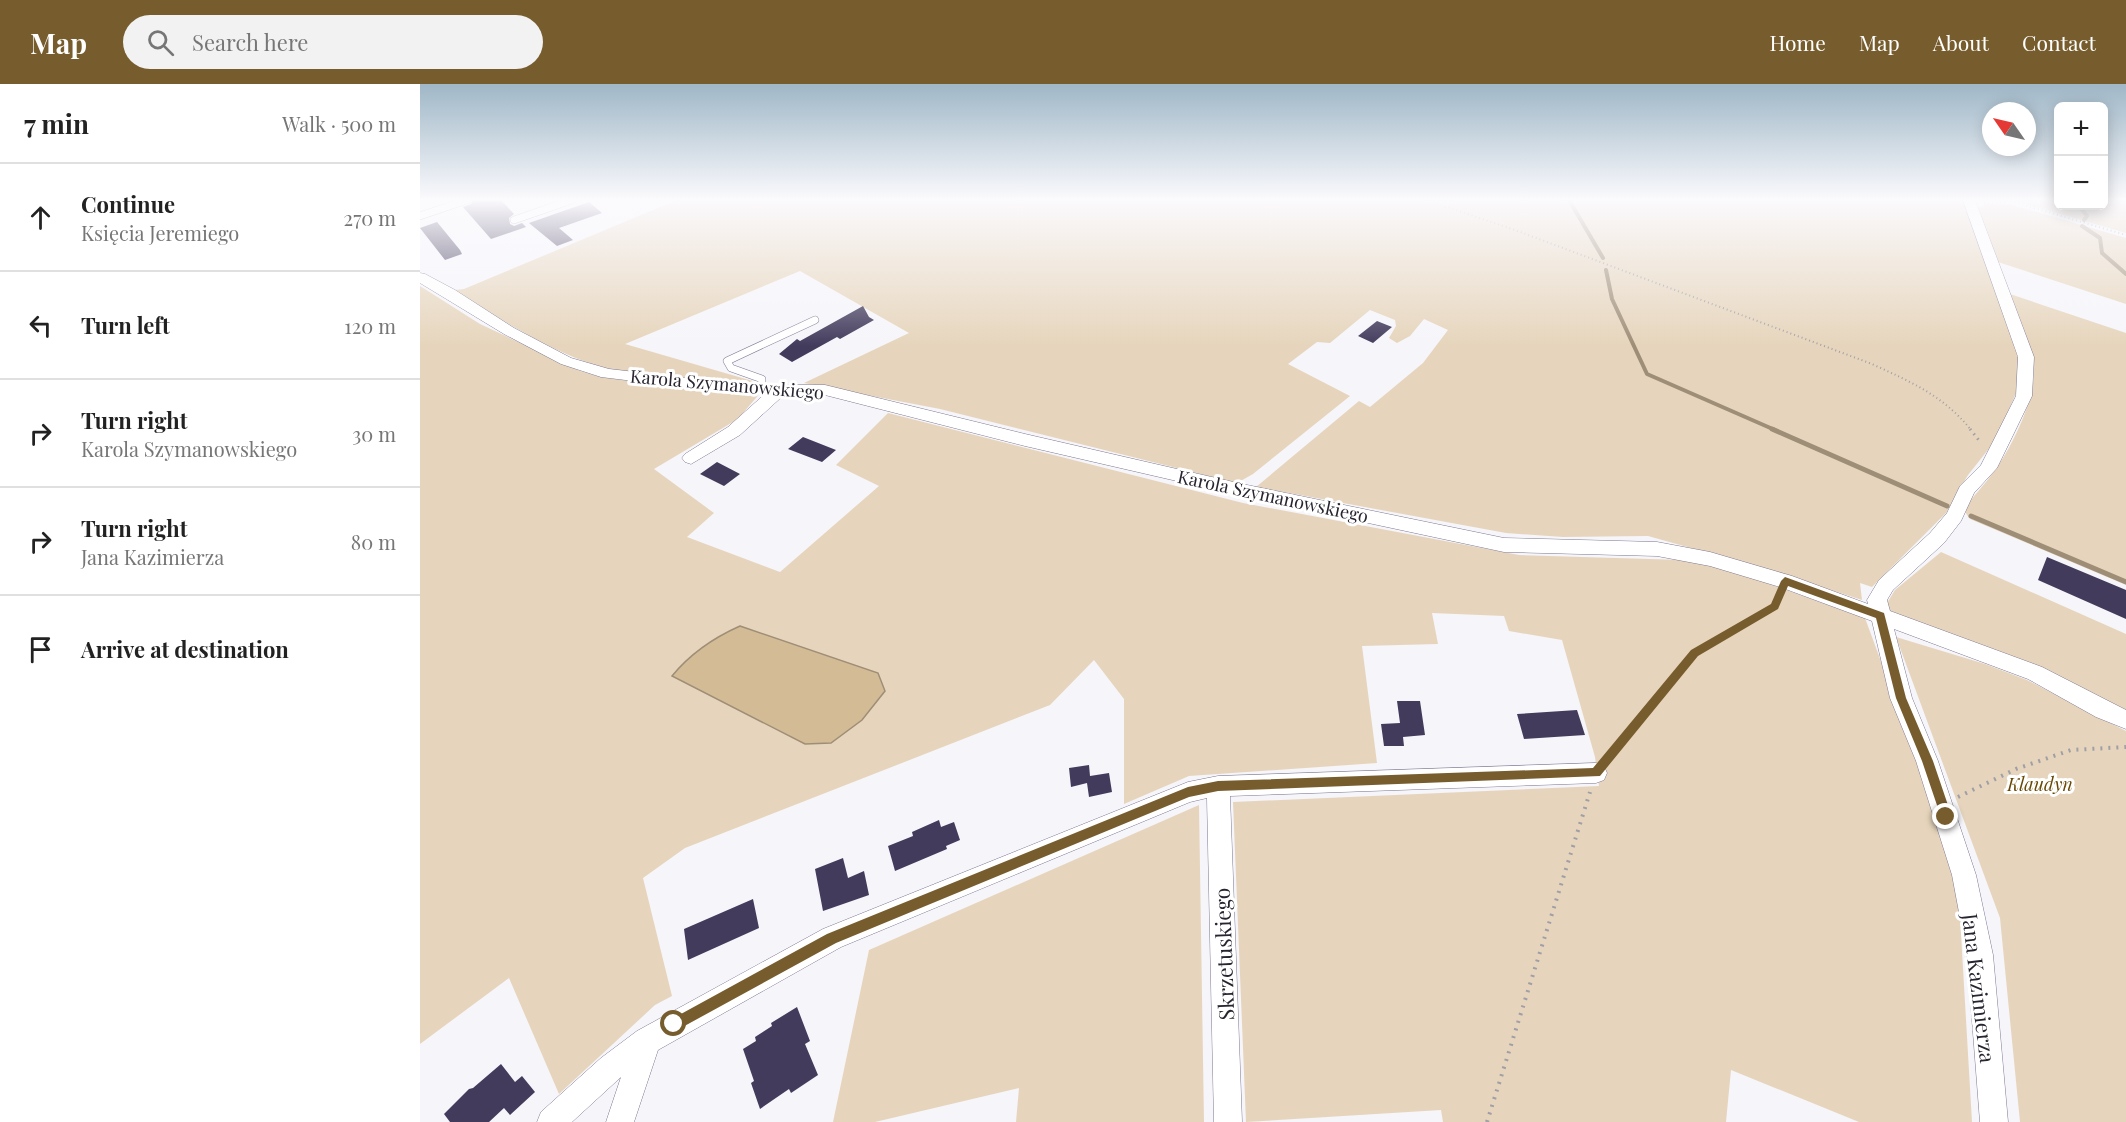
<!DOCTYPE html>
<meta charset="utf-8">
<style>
body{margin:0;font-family:"Playfair Display",serif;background:#f2f2f2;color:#222}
.controls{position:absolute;right:18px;top:18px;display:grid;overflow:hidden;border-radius:9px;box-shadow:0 3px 15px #0003}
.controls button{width:54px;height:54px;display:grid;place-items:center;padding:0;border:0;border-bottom:2px solid #e0e0e0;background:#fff;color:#222;font:30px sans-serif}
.compass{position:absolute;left:1562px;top:18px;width:54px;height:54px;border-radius:50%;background:#fff;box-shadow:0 3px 15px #0003;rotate:304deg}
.stop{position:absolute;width:18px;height:18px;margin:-14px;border:4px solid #775c2e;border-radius:50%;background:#fff}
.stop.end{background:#775c2e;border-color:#fff;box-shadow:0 2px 6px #0008}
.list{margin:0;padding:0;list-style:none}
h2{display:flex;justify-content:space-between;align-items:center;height:78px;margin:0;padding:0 24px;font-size:26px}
h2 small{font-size:20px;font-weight:400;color:#767676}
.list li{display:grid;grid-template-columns:39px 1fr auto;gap:18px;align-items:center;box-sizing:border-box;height:108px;padding:0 24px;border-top:2px solid #e0e0e0}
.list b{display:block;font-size:22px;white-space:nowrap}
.list p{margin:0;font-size:20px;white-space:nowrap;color:#767676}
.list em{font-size:20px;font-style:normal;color:#767676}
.icon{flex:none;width:33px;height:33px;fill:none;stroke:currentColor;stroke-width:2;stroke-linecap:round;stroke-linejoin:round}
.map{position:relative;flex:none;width:1706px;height:1038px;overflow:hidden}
header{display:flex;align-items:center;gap:36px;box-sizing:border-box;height:84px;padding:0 30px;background:#775c2e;color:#fff}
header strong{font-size:28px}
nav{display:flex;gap:33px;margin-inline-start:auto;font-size:21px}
.search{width:420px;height:54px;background:#f2f2f2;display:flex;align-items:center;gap:15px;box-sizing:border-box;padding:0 21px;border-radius:33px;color:#767676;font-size:22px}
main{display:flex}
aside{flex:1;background:#fff}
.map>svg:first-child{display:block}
.green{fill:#e6d5bc}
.water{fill:#d2bb95;stroke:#9f8e77;stroke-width:1.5}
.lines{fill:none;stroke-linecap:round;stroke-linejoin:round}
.stream-far1{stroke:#9f8e77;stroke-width:4}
.stream{stroke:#9f8e77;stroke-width:5}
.building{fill:#433b5c}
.lane-casing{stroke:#7f7993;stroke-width:8}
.street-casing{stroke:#7f7993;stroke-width:1}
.path-far2{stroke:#a19fa6;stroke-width:2;stroke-dasharray:1 3;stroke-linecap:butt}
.path-far1{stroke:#a19fa6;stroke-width:3;stroke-dasharray:1.5 4.5;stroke-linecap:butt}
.path{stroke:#a19fa6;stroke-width:4;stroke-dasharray:2 6;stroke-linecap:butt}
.lane{stroke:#fff;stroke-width:7}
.street{fill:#fff;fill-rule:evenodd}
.route{fill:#775c2e}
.labels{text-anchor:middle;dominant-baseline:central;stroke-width:6;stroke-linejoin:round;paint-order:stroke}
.street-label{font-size:18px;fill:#282530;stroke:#fff}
.park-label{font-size:18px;font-style:italic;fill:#684803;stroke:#fff}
.near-street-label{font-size:21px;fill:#282530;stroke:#fff}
</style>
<header>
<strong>Map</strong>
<div class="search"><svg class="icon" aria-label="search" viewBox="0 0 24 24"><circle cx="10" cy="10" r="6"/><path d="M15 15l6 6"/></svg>Search here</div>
<nav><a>Home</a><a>Map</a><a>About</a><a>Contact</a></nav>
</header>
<main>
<aside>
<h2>7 min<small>Walk · 500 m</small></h2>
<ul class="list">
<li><svg class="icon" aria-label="ahead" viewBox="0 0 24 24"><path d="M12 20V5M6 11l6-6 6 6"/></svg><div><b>Continue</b><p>Księcia Jeremiego</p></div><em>270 m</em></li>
<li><svg class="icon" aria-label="left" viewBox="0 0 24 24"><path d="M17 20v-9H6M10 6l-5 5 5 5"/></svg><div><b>Turn left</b></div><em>120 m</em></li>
<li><svg class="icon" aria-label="right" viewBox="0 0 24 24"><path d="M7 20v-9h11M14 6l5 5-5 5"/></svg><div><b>Turn right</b><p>Karola Szymanowskiego</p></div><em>30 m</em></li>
<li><svg class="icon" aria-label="right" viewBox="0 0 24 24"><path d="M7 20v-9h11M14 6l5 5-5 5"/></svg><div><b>Turn right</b><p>Jana Kazimierza</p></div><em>80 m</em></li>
<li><svg class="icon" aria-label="arrive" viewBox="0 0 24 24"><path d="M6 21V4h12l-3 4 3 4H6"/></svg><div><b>Arrive at destination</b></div></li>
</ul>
</aside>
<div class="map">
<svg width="1706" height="1038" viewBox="0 0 1706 1038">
<rect width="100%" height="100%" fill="#f6f5fa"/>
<!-- green -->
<path class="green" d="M257 116H1546L1600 269 1597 307 1575 357 1548 391 1526 429 1452 503 1440 499 1442 516 1339 483 1228 452 1143 453 1086 449 836 403 939 317 950 323 1003 279 1028 246 1004 235 990 252 977 259 969 254 976 242 975 236 950 226 910 259 897 258 868 280 930 312 833 390 817 399 520 325 384 299 489 249 380 187 205 260 336 298 325 302C283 297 240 295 198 287 145 277 80 236 35 206L44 205Z
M1591 116H1638V122H1684V116H1706V149Z
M1566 120 1593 121 1706 154V220L1578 178 1556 125Z
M0 202 60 240 160 287 181 293 251 303 341 308 318 335 234 385 294 429 267 453 360 488 459 402 416 381 468 329 823 419 1099 471 1263 476 1310 486 1445 534 1504 694 1539 816 1552 1038H1439L1311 986 1306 1038H1023L1021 1026 826 1038 813 718 1179 702 1175 673 1142 556 1089 547 1084 532 1012 529 1018 560 942 562 957 679 769 692 704 720V615L674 576 630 621 265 764 223 794 252 912 235 921 139 1010 89 894 0 960Z
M1590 210 1706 249V501L1550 435 1543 425C1553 413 1564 401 1573 389 1590 367 1619 310 1613 281 1607 257 1597 233 1590 210Z
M1521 468 1706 550V628L1464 524 1475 506Z
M1476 553 1565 580 1607 596 1706 647V1038H1600L1580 834Z
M779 721 784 1038H596L599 1004 455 1038H413L449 866Z"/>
<!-- water -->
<path class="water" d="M320 542 458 589 465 607 442 636 411 659 385 660 252 592C270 570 293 554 320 542Z"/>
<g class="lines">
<!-- stream-far1 -->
<path class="stream-far1" d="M1149 116 1183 174
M1659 122 1667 132 1664 136
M1662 142 1680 154 1682 169 1706 190
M1186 186 1192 215 1227 290 1355 346"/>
<!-- stream -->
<path class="stream" d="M1352 345 1527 422
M1551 432 1706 498"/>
</g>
<!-- building -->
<path class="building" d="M53 116H81L94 130 89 134 90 140 94 142 102 139 106 143 71 155 43 123 51 120Z
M169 118 182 129 139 144 153 156 137 162 109 139Z
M17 138 40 166 42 170 25 176 0 144Z
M443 222 449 233 454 236 420 255 417 253 372 278 359 270 377 255 380 257Z
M957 237 972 243 953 259 938 252Z
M383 353 416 366 402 378 368 365Z
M297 378 320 390 304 402 280 390Z
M1627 473 1706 506V535L1618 496Z
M977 617H1000L1005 651 983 653 984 662H964L961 640 980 639Z
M1157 626 1165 651 1104 655 1097 630Z
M669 681 670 692 689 689 692 708 669 713 667 699 651 703 649 684Z
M519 736 521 743 534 738 540 756 526 762 527 765 475 787 468 762 493 752 492 748Z
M423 774 428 794 444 787 449 811 403 827 395 785Z
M333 815 339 844 268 876 264 845Z
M377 923 390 957 385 960 398 991 371 1009 369 1005 340 1025 331 999 334 997 323 965 336 957 335 953 352 942 351 939Z
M81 980 95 998 102 992 115 1008 90 1031 84 1024 69 1038H30L24 1030 49 1005 53 1004Z"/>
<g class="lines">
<!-- lane casing -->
<g class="lane-casing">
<path id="lane" d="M0 132 47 116
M94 136 152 116
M342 304V295L311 284 307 277 395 236"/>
</g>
<!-- street casing -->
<g class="street-casing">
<path id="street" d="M1543 116H1555L1614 273 1612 312 1577 384 1554 409 1541 437 1524 459 1473 506 1467 516 1470 527 1622 583 1706 626V645L1676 633 1608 595 1474 545 1492 614 1518 677 1556 791 1573 871 1588 1038H1560L1547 871 1532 791 1496 677 1470 614 1452 537 1360 503 1290 482 1237 472 1084 468 822 412 605 362 405 311 366 309 320 351 271 380 265 378 262 374 265 370 308 343 346 309 320 310 181 293 141 280 84 250 0 199V189L5 190 35 206 94 244 151 274 189 285 320 300 405 301 605 350 822 400 1084 454 1237 458 1290 468 1372 492 1448 520 1447 516 1459 496 1510 449 1527 429 1540 402 1561 381 1596 312 1598 273Z
M1176 679 1184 682 1187 689 1184 696 1176 699 810 712 822 1038H794L787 714 770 718 421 863 238 966 214 1038H186L201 993 152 1038H117L121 1028 181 974 217 947 403 845 768 698 798 692Z"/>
</g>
<!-- path-far2 -->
<path class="path-far2" d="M1006 116 1095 146 1452 280C1491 298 1524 312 1551 346
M1587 116 1706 151
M1564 119 1587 118"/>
<!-- path-far1 -->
<path class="path-far1" d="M1550 345 1561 359
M1211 646 1274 569 1355 523 1359 512"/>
<!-- path -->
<path class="path" d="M1187 676 1212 645
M1538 713 1596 685 1651 666 1706 663
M1067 1038 1170 708"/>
<!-- lane -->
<use href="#lane" class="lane"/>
<!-- street -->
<use href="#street" class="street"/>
</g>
<!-- sky -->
<linearGradient id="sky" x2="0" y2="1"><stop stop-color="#9fb7c7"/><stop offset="0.44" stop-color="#fbfafd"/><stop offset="1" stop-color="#fbfafd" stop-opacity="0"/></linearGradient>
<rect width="1706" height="262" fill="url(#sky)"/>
<!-- route -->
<path class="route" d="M1365 493 1464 529 1486 614 1513 677 1532 733 1530 737 1526 738 1521 733 1502 677 1476 614 1456 534 1368 502 1358 525 1278 572 1180 692 798 707 769 713 416 859 259 945 254 947 250 945 248 940 250 936 407 850 768 703 798 697 1173 684 1271 566 1351 520 1361 497Z"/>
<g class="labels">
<!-- street labels -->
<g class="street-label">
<text transform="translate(307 300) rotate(5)">Karola Szymanowskiego</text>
<text transform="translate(853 412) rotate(12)">Karola Szymanowskiego</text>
</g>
<!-- park labels -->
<g class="park-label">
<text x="1620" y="700">Klaudyn</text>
</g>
<!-- near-street labels -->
<g class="near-street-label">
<text transform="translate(803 870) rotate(-92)">Skrzetuskiego</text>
<text transform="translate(1560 904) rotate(83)">Jana Kazimierza</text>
</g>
</g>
</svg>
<div class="controls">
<button>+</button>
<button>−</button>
</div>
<svg class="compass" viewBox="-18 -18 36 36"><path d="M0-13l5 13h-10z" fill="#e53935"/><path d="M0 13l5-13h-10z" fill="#767676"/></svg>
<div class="stop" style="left:254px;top:940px"></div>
<div class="stop end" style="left:1526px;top:733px"></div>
</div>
</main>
